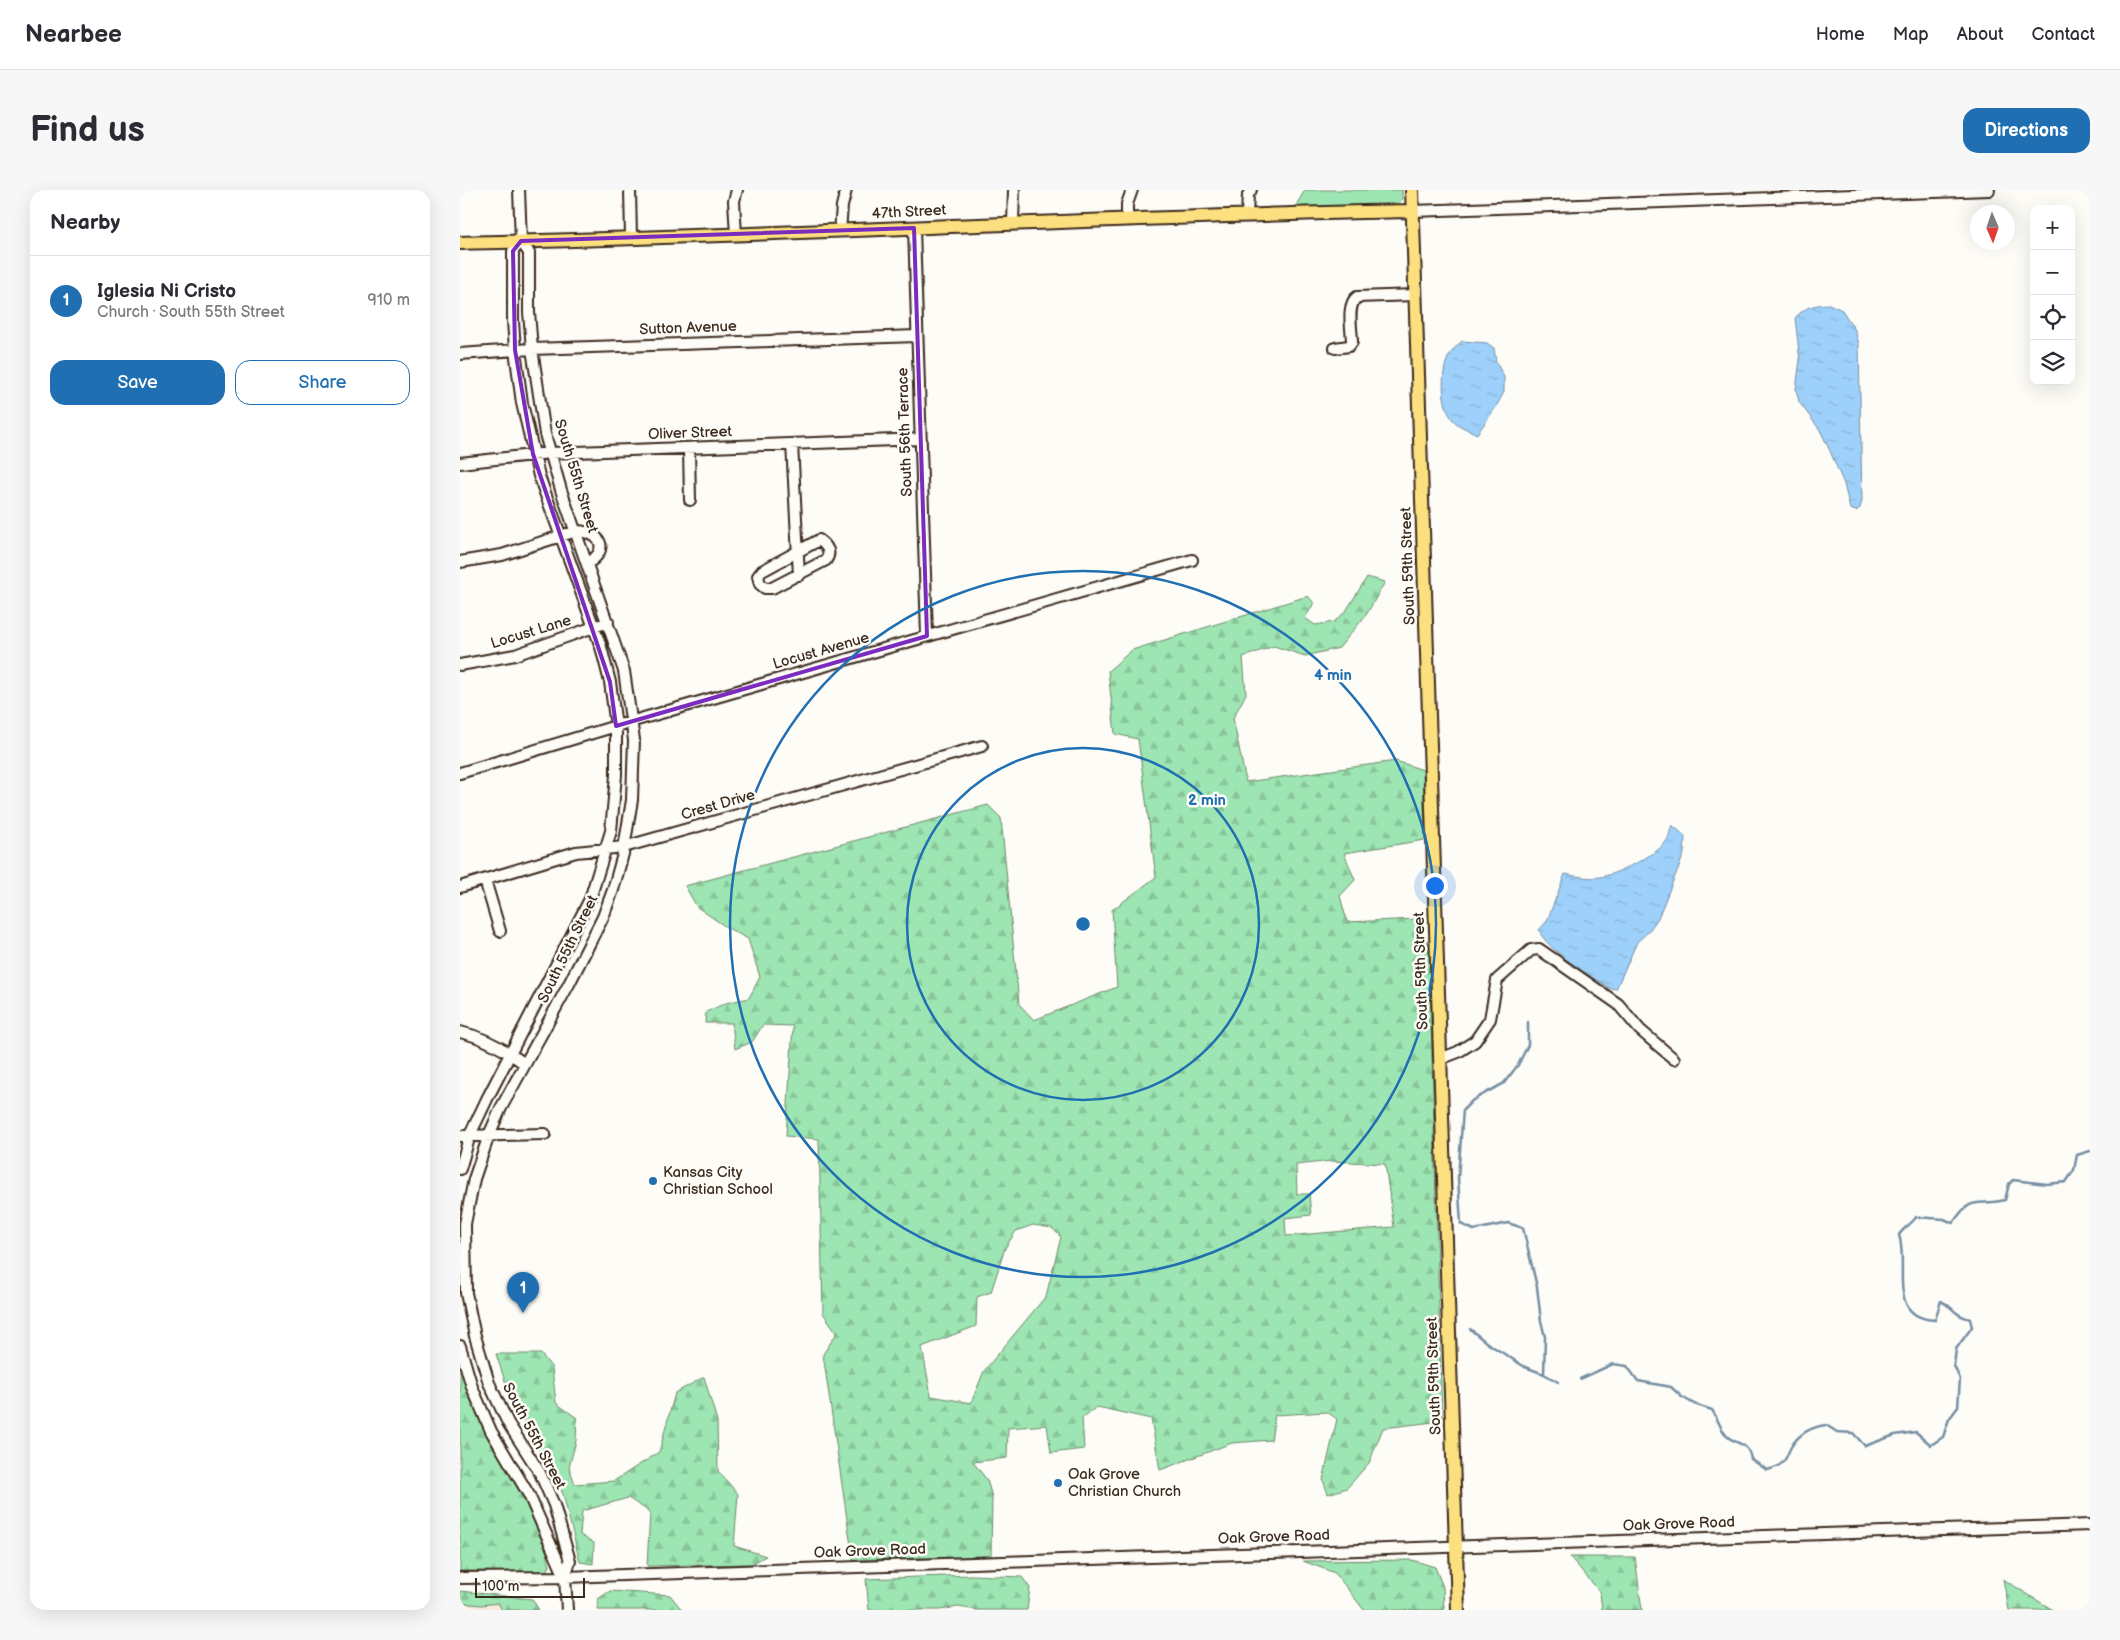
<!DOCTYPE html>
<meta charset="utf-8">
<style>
body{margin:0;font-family:"Balsamiq Sans",sans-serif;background:#f7f7f7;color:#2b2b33}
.controls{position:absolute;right:15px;top:15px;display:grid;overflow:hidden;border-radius:10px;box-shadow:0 5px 20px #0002}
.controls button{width:45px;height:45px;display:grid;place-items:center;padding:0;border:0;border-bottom:1px solid #e1e1e2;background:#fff;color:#2b2b33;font:25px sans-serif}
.compass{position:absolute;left:1510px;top:15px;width:45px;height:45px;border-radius:50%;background:#fff;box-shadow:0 5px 20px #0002;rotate:178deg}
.scale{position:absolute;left:15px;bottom:12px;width:110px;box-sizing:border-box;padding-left:5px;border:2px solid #3b2a1e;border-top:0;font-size:14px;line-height:18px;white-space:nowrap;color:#3b2a1e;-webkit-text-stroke:4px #fdfcf7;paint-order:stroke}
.you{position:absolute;left:974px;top:695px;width:18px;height:18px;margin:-12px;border:4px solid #fff;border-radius:50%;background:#1a73e8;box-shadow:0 0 0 8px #1a73e833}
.badge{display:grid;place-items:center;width:32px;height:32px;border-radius:50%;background:#1f6fb2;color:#fff;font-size:16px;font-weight:700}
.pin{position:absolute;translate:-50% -41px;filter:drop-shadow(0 1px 2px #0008)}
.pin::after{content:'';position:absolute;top:26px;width:18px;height:15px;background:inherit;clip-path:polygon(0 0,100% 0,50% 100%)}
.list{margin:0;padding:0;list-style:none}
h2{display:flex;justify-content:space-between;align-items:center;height:65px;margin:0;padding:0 20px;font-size:21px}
h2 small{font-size:16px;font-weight:400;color:#7c7c81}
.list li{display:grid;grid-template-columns:32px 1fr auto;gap:15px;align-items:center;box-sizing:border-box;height:90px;padding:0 20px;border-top:1px solid #e1e1e2}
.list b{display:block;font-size:19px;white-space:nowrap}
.list p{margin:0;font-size:16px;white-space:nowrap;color:#7c7c81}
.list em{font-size:16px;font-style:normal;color:#7c7c81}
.actions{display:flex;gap:10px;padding:15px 20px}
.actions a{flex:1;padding:11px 0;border:1px solid #1f6fb2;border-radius:15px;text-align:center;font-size:18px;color:#1f6fb2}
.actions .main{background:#1f6fb2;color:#fff}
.icon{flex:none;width:28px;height:28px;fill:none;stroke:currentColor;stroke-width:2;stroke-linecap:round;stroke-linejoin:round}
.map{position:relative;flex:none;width:1630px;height:1420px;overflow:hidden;border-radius:15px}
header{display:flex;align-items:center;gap:30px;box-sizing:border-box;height:70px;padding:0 25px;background:#fff;border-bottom:1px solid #e1e1e2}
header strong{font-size:24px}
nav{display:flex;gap:28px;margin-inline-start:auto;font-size:18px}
.intro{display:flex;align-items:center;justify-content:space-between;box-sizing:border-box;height:120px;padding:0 30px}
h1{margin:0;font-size:35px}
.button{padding:12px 22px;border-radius:15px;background:#1f6fb2;color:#fff;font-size:18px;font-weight:700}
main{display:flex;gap:30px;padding:0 30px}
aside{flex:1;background:#fff;border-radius:15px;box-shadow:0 5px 20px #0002}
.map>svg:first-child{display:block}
.built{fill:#fceae1}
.grass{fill:#9de5b2;stroke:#6c8868}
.forest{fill:url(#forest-firs);stroke:#6c8868;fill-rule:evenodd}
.water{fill:url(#water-ripples);stroke:#768ea2}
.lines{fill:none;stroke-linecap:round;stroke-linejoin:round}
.stream{stroke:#768ea2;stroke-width:2.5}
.minor-casing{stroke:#3b2a1e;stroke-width:14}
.major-casing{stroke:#3b2a1e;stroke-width:16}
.minor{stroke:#fdfcf7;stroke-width:10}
.major{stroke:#fce080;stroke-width:12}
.marked{fill:none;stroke:#7b2cbf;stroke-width:4;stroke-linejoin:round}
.ring{fill:none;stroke:#1f6fb2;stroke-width:2.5}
.poi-dot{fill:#1f6fb2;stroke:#fdfcf7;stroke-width:2}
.labels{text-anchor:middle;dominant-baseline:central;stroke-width:5;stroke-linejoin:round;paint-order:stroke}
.street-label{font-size:15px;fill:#3b2a1e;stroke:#fdfcf7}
.poi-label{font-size:15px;fill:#3b2a1e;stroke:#fdfcf7;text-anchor:start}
.centre{fill:#1f6fb2;stroke:#fdfcf7;stroke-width:2.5}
.ring-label{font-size:15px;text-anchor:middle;font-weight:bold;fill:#1f6fb2;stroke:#fdfcf7;stroke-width:5;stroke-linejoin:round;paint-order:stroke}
</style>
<header>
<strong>Nearbee</strong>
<nav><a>Home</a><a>Map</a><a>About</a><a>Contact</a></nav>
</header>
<div class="intro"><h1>Find us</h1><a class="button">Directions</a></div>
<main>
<aside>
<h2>Nearby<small></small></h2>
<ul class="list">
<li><span class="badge">1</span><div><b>Iglesia Ni Cristo</b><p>Church · South 55th Street</p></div><em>910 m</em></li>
</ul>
<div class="actions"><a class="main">Save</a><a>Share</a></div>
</aside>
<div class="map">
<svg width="1630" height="1420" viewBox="0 0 1630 1420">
<defs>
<pattern id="forest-firs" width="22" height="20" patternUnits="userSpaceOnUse" patternTransform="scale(1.25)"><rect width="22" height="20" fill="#9de5b2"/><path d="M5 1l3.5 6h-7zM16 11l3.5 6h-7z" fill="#88c599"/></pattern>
<pattern id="water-ripples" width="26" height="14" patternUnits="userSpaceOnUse" patternTransform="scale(1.25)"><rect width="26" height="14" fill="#9dd0fa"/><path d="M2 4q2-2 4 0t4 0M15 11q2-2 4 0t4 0" fill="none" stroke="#88b3d6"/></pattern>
</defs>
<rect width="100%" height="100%" fill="#fdfcf7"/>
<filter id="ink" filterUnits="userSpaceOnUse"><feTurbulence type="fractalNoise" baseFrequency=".02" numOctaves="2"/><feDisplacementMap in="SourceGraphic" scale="10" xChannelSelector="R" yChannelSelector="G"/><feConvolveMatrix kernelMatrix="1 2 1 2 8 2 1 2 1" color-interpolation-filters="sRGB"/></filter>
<g filter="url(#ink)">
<!-- built -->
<path class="built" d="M0 1413 21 1415 38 1413 42 1420H0Z"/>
<!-- grass -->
<path class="grass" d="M845 0H942C943 9 942 13 933 16L836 19 835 17Z"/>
<!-- forest -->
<path class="forest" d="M907 387 925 392 906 425 879 458 845 466 814 456 783 467 786 504 773 528 786 592 936 571 963 580 965 650 884 663 895 690 880 706 887 732 958 729 969 757 982 1231 923 1238 909 1273 887 1298 868 1304 863 1290 877 1229 867 1222 815 1225 811 1250 772 1253 700 1280 691 1229 637 1217 622 1228 624 1259 591 1263 587 1235 548 1238 547 1268 513 1272 527 1290 532 1307 531 1366 393 1370 363 1164 377 1143 363 1123 359 949 326 946 333 836 303 835 292 852 275 859 272 833H245L246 822 266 813 289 808 300 787 288 749 266 737 237 717 225 696 528 615 541 628 559 814 574 830 657 797 652 720 696 687 678 549 655 544 648 481 672 460 848 406 854 413 845 428 855 435 874 432 886 421ZM872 971 925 974 934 1037 826 1046 825 1028 851 1025 849 1004H837L836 975ZM573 1035 592 1038 601 1047 586 1106 524 1181 511 1213 471 1206 462 1157 516 1136 517 1107 531 1102 545 1058 556 1041Z
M36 1164H81L92 1178 96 1213 117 1228 116 1251 109 1277 115 1294 154 1291 199 1262 215 1203 244 1187 257 1231 258 1281 278 1304 274 1356 306 1366 291 1374 187 1376 190 1322 168 1308 122 1321 120 1345 134 1353 133 1374 120 1372 103 1304 74 1253 47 1197Z
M0 1176C9 1213 28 1248 48 1281 65 1311 84 1342 90 1377L84 1382 0 1381Z
M1110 1367H1175L1182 1420H1142L1140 1402Z
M952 1370 975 1377 983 1397 984 1420H904L875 1383 843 1371Z
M511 1385 562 1387 570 1398 567 1420H517L498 1417 480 1420H409L406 1389Z
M1543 1389 1593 1420H1549Z
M0 1401 72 1409 79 1420H42L38 1413 21 1415 0 1413Z
M150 1401 210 1405 222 1420H138V1409Z"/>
<!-- water -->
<path class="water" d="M1369 114 1382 120 1395 140 1399 154 1402 311 1400 318 1396 321 1390 319 1384 294 1370 261 1360 240 1339 212 1336 199 1340 170 1335 128C1346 116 1353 115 1369 114Z
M1002 151 1027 153 1034 158 1036 172 1044 187V202L1036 217 1017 244C1009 240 999 237 993 230 982 217 981 189 986 173 988 165 996 156 1002 151Z
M1212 635 1225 646 1224 664 1198 728 1188 742 1177 752 1156 799 1149 798C1132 787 1084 758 1079 740L1087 731 1105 684C1116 686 1129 689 1140 687 1155 685 1196 665 1205 653 1209 649 1210 640 1212 635Z"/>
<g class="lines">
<!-- stream -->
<path class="stream" d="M1068 832V855L1058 875 1044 893 1013 910 1003 920 998 988 1001 1034 1014 1040 1048 1033 1063 1038 1077 1097 1081 1131 1085 1147 1084 1184 1098 1192
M1010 1139 1027 1153 1065 1177 1084 1184
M1120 1189 1153 1174 1167 1176 1178 1191 1211 1197 1222 1207 1234 1214 1252 1220C1257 1227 1260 1238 1266 1245 1274 1255 1288 1250 1291 1269L1307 1280C1311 1279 1315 1278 1318 1276 1326 1272 1327 1264 1331 1257 1339 1243 1351 1237 1366 1235L1377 1242 1393 1243 1405 1256 1435 1245 1456 1242 1471 1255 1483 1247 1489 1229 1498 1217 1500 1189 1494 1176 1496 1159 1512 1137 1510 1129C1493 1125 1494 1117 1481 1111L1475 1130C1426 1128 1449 1075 1439 1045 1444 1037 1452 1034 1456 1027L1484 1029 1493 1033C1513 1003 1517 1017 1545 1010L1549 994 1553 990 1587 994 1606 992 1614 980 1617 965 1630 961"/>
<!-- minor casing -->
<g class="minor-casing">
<path id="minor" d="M59 0 61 51
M170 0 171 47
M953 21 1529 0
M787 24 788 5 791 0
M667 28V14L672 0
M553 33 554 0
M454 38 467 446
M380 41 382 16 386 0
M276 45 274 11 277 0
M61 51 69 63V122L72 159 85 244 101 300 164 481 174 550 172 610 163 664 153 700 143 727 109 794 41 918 29 945 14 989 5 1034 6 1103 15 1146 29 1193 48 1233 80 1283 94 1315 110 1371 105 1387 107 1420
M875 158 889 156 892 152C892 140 886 115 897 107L955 105
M0 164 72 159 457 146
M332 254 339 385
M229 258 230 310
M0 273 90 263 461 249
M359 350C366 355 372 361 366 370L312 398H305L300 394 298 386 302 381Z
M0 372 42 365 116 341C141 341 150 360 128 373
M0 475 55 465 148 432
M0 583 156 536 732 370
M25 690 40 741
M0 697 116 662 164 657 522 556
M0 842C23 847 46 860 65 874
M980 869 998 862 1015 851 1030 829 1037 790 1071 760 1079 759 1158 814 1180 840 1214 869
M0 946 85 944
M0 979 10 945 27 909 130 709 151 641 156 585V536L150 492 141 457 79 286 62 213 55 160 53 131V61L61 51
M0 1156 12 1197 31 1241 69 1305 105 1387
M0 1388 105 1387 1630 1335"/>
</g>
<!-- major casing -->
<g class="major-casing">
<path id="major" d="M952 0 998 1420
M0 53C318 46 635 27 953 21"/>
</g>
<!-- minor -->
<use href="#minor" class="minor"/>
<!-- major -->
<use href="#major" class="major"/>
</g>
</g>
<!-- marked area -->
<path class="marked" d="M454 38 467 446 156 536 150 492 73 264 55 160 53 61 61 51Z"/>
<!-- distance rings -->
<g class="ring">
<circle cx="623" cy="734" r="176"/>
<circle cx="623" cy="734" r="353"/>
</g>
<!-- markers -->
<g class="poi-dot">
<circle cx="193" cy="991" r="5"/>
<circle cx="598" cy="1293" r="5"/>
</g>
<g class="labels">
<!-- street labels -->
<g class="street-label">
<text transform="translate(449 22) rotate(-3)">47th Street</text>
<text transform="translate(228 138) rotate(-2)">Sutton Avenue</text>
<text transform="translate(445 242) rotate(-92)">South 56th Terrace</text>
<text transform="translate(230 243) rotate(-2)">Oliver Street</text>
<text transform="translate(116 286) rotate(73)">South 55th Street</text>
<text transform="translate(948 376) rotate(-92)">South 59th Street</text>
<text transform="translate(71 442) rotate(-17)">Locust Lane</text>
<text transform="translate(361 461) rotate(-16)">Locust Avenue</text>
<text transform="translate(258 615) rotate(-16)">Crest Drive</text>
<text transform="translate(108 759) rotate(-64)">South 55th Street</text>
<text transform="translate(961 781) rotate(-92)">South 59th Street</text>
<text transform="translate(974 1186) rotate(-92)">South 59th Street</text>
<text transform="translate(74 1246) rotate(62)">South 55th Street</text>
<text transform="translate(1219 1334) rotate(-2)">Oak Grove Road</text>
<text transform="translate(814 1347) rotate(-2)">Oak Grove Road</text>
<text transform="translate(410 1361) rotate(-2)">Oak Grove Road</text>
</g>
<!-- poi labels -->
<g class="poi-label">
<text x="203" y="982">Kansas City<tspan x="203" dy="17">Christian School</tspan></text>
<text x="608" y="1284">Oak Grove<tspan x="608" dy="17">Christian Church</tspan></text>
</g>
</g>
<circle cx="623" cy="734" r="8" class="centre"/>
<g class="ring-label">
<text x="873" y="490">4 min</text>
<text x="747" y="615">2 min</text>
</g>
</svg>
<div class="controls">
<button>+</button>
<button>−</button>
<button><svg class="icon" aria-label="locate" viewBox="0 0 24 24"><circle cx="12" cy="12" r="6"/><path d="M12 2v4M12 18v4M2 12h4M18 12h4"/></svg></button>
<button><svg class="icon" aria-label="layers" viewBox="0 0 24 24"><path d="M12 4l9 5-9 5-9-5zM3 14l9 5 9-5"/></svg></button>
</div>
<svg class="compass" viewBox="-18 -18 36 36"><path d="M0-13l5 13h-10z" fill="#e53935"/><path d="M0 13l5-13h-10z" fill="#7c7c81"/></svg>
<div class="scale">100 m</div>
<div class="you"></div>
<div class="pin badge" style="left:63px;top:1123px">1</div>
</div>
</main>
